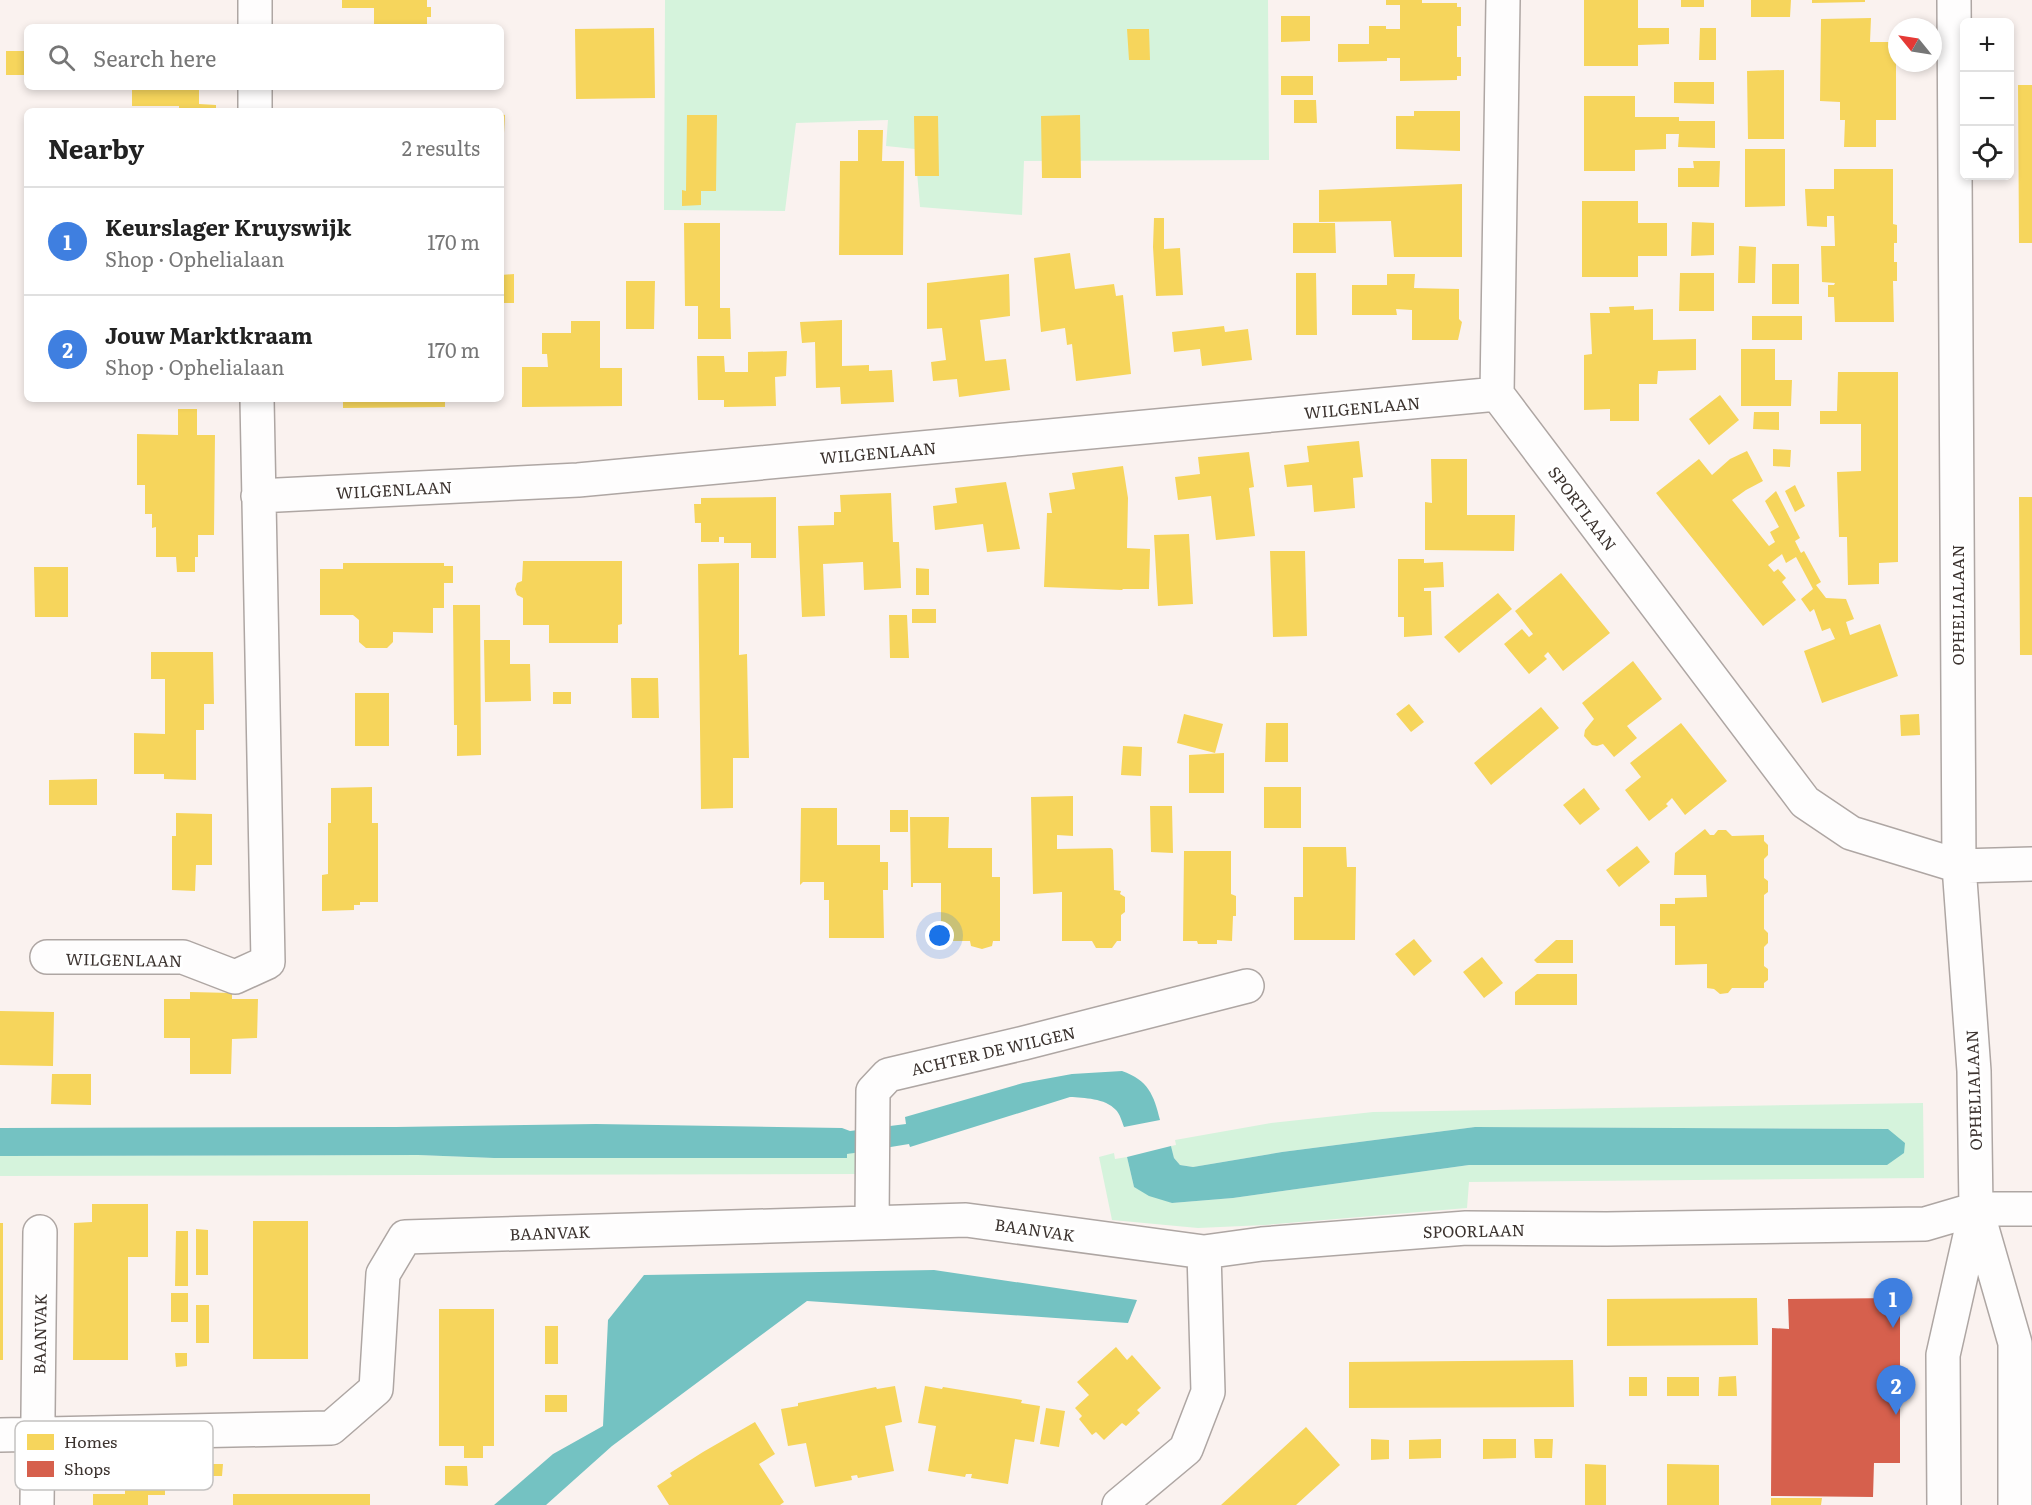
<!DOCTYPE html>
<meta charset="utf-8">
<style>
body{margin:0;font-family:Literata,serif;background:#f6f6f6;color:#222}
.controls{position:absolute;right:18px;top:18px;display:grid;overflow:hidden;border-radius:9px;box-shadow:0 3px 9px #0003}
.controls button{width:54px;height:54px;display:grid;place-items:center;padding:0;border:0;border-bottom:2px solid #e0e0e0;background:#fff;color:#222;font:30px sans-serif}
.compass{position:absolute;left:1888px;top:18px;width:54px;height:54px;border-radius:50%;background:#fff;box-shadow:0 3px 9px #0003;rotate:300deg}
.you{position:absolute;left:940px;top:936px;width:21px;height:21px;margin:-15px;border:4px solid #fff;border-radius:50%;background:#1a73e8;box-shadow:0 0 0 9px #1a73e833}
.badge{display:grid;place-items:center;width:39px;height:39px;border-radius:50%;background:#b45309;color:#fff;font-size:20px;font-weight:700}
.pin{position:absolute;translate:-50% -50px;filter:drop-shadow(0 2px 3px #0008)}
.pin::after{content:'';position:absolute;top:32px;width:21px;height:18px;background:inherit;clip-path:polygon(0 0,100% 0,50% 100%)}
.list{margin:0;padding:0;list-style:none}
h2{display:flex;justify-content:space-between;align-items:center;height:78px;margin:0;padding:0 24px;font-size:26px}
h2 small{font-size:20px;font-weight:400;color:#767676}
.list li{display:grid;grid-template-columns:39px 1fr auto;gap:18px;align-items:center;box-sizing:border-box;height:108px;padding:0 24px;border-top:2px solid #e0e0e0}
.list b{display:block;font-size:22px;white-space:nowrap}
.list p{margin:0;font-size:20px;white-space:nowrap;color:#767676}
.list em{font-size:20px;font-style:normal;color:#767676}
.icon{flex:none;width:33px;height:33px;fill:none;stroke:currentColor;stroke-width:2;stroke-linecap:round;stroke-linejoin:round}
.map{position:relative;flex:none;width:2032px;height:1505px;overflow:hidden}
.search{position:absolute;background:#fff;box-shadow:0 3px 9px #0003;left:24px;top:24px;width:480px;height:66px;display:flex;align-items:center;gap:15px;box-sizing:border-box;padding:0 21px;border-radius:9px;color:#767676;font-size:22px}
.panel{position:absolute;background:#fff;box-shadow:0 3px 9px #0003;left:24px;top:108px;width:480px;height:294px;border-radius:9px}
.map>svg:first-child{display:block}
.green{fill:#d5f3dc}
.water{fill:#74c2c2}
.homes{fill:#f6d55c}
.shops{fill:#d6604d}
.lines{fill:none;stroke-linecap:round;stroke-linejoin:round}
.minor-casing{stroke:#aea6a3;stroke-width:36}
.minor{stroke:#fefdfd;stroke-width:33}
.labels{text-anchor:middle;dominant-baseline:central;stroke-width:6;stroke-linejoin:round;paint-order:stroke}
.street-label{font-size:16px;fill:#3c332f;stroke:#fff}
.key{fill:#fff;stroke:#c4c2c1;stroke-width:1.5}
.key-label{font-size:16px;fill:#3c332f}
</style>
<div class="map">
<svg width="2032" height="1505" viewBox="0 0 2032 1505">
<rect width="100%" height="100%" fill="#faf2ef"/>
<!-- green -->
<path class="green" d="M665 0H1268L1269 160 1024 161 1022 215 920 207 915 149 886 146 888 120 796 123 785 211 664 210Z
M1923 1103 1924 1178 1469 1182 1467 1208 1265 1225 1198 1228 1112 1220 1099 1157 1114 1153 1115 1159 1127 1157 1134 1187 1172 1203 1233 1198 1469 1165 1888 1129 1475 1127 1282 1152 1193 1167 1180 1165 1174 1158 1171 1146 1176 1145 1175 1140 1271 1123 1373 1112Z
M858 1152V1174L0 1176V1156L418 1155 494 1158H846L847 1154Z"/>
<!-- water -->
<path class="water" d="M1122 1071C1148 1080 1154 1095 1160 1120L1124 1127C1122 1122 1120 1114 1116 1110 1105 1098 1084 1098 1070 1097L910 1147 909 1144 854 1153 847 1154V1158H494L418 1155 0 1156V1128L396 1127 596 1124 842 1128 850 1131 906 1124 905 1117 1023 1083 1072 1074Z
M1475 1127 1888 1129 1905 1143 1904 1153 1887 1165H1469L1233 1198 1172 1203 1149 1196 1134 1187 1127 1157 1171 1146 1174 1158 1180 1165 1193 1167 1282 1152Z
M934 1270 1137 1300 1128 1323 807 1301 612 1446 546 1505H494L553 1454 603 1426 608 1320 644 1275Z"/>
<!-- homes -->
<path class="homes" d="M342 0H427V7H431V17H427V27H374V8H342Z
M1386 0H1422V3H1457V7H1461V26H1457V57H1461V76H1457V80L1400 81V58H1387V61L1338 62V44H1369V26H1386V29H1400V5H1386Z
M1584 0H1638V28H1669V44L1638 45V66H1584Z
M1681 0H1704V7H1681Z
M1751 0H1791L1790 17H1751Z
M1812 0H1865V2L1812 3Z
M1281 16H1310V41L1281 42Z
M1871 18 1870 42H1896V120H1876V147H1844L1845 120H1840V102L1820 101 1821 19Z
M654 28 655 98 576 99 575 29Z
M1700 28H1716V60H1699Z
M1127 29H1149L1150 60H1129Z
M6 51H27V75H6Z
M1784 70V139H1748L1747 71Z
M1281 76H1313V95H1281Z
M1674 82H1714V104L1674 103Z
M2018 85H2032V243H2019Z
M132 87H199V104L216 105V111H179V106H132Z
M1584 96H1635V117H1679V121H1715V148L1678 147 1679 134H1666V149L1635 150V171H1584Z
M1294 100H1316L1317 123H1294Z
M1414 111H1460V151L1396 149V116H1414Z
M501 114 505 115 503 151H501Z
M687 115H717L716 191H701V205L682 206V190L686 191Z
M1080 115 1081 178H1042L1041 116Z
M914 116H938L939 176H915Z
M858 130H883L882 161H904L903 255H839L840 161H858Z
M1745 149H1785V206L1745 207Z
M1693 161H1720L1719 187H1678V168H1694Z
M1834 169H1893V224L1897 225V243H1894V262H1897V281H1893L1894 322H1835L1834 297H1828V285H1834L1835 283 1822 282 1821 246H1835L1834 216H1827V227L1807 226 1805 189H1834Z
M1462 184V257H1394L1391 221 1319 222V190Z
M1582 201H1638V223H1667V256H1638V277H1582Z
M1154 218H1164V249L1180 248 1183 295 1156 296 1153 247Z
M1692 222 1714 223V255L1691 256Z
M684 223H720V308H730L731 339H698V306H685Z
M1293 223H1335L1336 253H1293Z
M1739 246 1756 247 1755 283H1738Z
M1070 253 1075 289 1114 284 1116 296 1123 295 1131 374 1076 381 1072 344 1067 345 1065 328 1041 332 1034 258Z
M1772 264H1799V304H1772Z
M1296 273H1316L1317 335H1296Z
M1680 273H1714V311H1679Z
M514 274V303H501V275Z
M1009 274 1010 316 980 320 985 361 1006 359 1010 390 959 397 957 379 933 381 931 362 946 360 942 328 927 329V283Z
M1387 274H1415L1414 288 1459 289V319L1462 322 1458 340H1412V310L1396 309 1397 315H1352V285H1387Z
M626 281H655L654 329H626Z
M1634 306V310L1653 309V340L1696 339V370L1658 371 1657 384H1639V421H1610V409L1584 410V355L1592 354 1590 313H1610L1609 307Z
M1752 316H1802V340H1752Z
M842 320V366L869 365V371L892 370 894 402 841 404 840 387 816 388 815 342 802 343 800 322Z
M571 321H600V368H622V406L522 407V367H548L547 354H542V333H571Z
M1224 326 1225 332 1248 329 1252 360 1202 366 1200 349 1174 352 1172 332Z
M1741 349H1775V380H1792L1791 406H1741Z
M787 351 786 376 775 377 776 406 724 407V400H698L697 356H724L725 372H748V352Z
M1838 372H1898V562L1879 563V584L1848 585 1847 537H1839L1837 472 1861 471V424H1820V411H1837Z
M1720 395 1739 420 1709 445 1689 419Z
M343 399H445V407L343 408Z
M178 409H197V435H215L214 535H198V557H195V572H177L176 557H156V527L152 528V514H145V485H137V434L178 435Z
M1754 412H1779V430L1753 429Z
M1359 441 1363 477 1353 478 1355 508 1314 512 1312 485 1287 487 1284 465 1309 462 1307 446Z
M1773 449 1791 450 1790 467 1773 466Z
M1747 451 1763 481 1746 490 1732 500 1769 546 1775 542 1770 532 1779 527 1765 501 1776 491 1800 538 1795 541 1801 553 1804 551 1821 582 1816 585 1826 598 1846 599 1854 619 1846 622 1850 635 1880 624 1898 676 1822 703 1804 651 1835 639 1830 628 1822 631 1814 609 1810 612 1801 599 1813 589 1796 557 1786 563 1782 554 1768 565 1774 572 1778 569 1786 578 1782 582 1796 600 1763 626 1656 493 1699 459 1712 475 1730 459Z
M1249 452 1254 487 1249 488 1255 536 1216 540 1211 496 1178 500 1175 477 1200 474 1198 457Z
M1431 459H1467V515H1515L1514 551 1425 550V502L1432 503Z
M1123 466 1128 498 1127 548 1150 549 1149 589H1123L1122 590 1044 587 1047 513H1052L1049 493 1075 489 1072 473Z
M1006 482 1020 549 987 552 983 524 935 530 933 506 957 503 955 488Z
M1795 485 1805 506 1795 512 1785 491Z
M891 493 893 542H899L901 588 864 590 863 562 823 564 825 616 802 617 798 526 834 525V512H841L840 495Z
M776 497V558H751V543H724V537H719V542H701V523H695L694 504H701V498Z
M2019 497H2032V655H2020Z
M1189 534 1193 604 1158 606 1154 535Z
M1270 551H1305L1307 636 1273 637Z
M1398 559H1424V563L1443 562 1444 587 1424 588V591H1431L1432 635 1404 637V617H1398Z
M523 561H622V624L618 625V643H549V625H523V598L517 595 515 589 517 583 522 581Z
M343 563H444V566H453V583H444V608H433V633L393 632V642L387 648H366L359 642V620L353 615H320V569H343Z
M739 563V655L747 654 749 758H733V808L701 809 698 564Z
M34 567H68V617H35Z
M916 568 929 569V595H916Z
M1561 573 1610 633 1563 671 1548 652 1544 656 1547 659 1529 674 1504 644 1522 629 1529 637 1533 634 1515 611Z
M1498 593 1512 609 1459 653 1444 637Z
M453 605H480L481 755 457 756V725H454Z
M912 609H936V623H912Z
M889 615H907L909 658H890Z
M484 640H510V664H530L531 701 485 702Z
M151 652H213L214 704H204V730H196V780L164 779V774H134V733L165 734V679H151Z
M1633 661 1662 699 1627 726 1637 738 1614 757 1603 744 1597 746 1592 745 1584 736 1585 730 1594 719 1582 703Z
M631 678H658L659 718H632Z
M553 692H571V704H553Z
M355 693H389V746H355Z
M1409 704 1424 722 1411 732 1396 714Z
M1541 707 1559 728 1491 785 1474 763Z
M1184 714 1223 724 1215 753 1177 743Z
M1919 714 1920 735 1901 736 1900 715Z
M1266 723H1288V762H1265Z
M1681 723 1727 781 1685 815 1672 798 1666 804 1668 806 1649 821 1625 790 1641 777 1630 763Z
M1123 746 1142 747 1141 776 1121 775Z
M1224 753V793H1189V755Z
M97 779V805H49V780Z
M372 787V823H378V902H360V905H354V910L322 911V875L328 874V823H331V788Z
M1264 787H1301V828H1264Z
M1584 788 1600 809 1580 825 1563 805Z
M1073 796V836L1057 835V849L1111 848 1113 850 1114 890 1121 891 1120 894 1125 897V912L1121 915V941H1117L1112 948H1096L1092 941H1062V892L1033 894 1031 797Z
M1150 806H1172L1173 853 1151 852Z
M801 808H837V845H880V862H888V890H883L884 938H829V900H824V882H803L800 885Z
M890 810H908V832H890Z
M176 813 212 814V865H196L195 891 172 890V836H176Z
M910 817H949L948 848H992V877H1000V941H993L992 946 982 949 971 946 970 941H941V883H913V887H911Z
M1705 829 1710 835H1714L1718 830H1726L1732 836 1764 835V841L1768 845V855L1764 859V878L1768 881V892L1764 895V929L1768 933V943L1764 947V966L1768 969V980L1764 983V988H1732L1728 993 1720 994 1714 989 1707 988V964L1675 965V926H1660V904H1675V898L1707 897 1706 875H1674L1675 853Z
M1637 846 1650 862 1619 887 1606 870Z
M1303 847H1346L1347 867H1356L1355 940H1294V897H1303Z
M1184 851H1231V894L1236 896V916H1233L1232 941 1217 940V944H1198L1197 941H1183Z
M1414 939 1432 961 1414 976 1395 954Z
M1556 940H1573V963H1537L1534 960Z
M1482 957 1503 983 1484 998 1463 972Z
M1537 974H1577V1005H1515V992Z
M190 992 232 993V999H258L257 1038 232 1039 231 1074H190V1038H164V999H190Z
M0 1011 54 1012 53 1066 0 1065Z
M52 1074H91V1105L51 1104Z
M92 1204H148V1257H128V1360H73L74 1223 92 1222Z
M253 1221H308V1359H253Z
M0 1223H3V1360H0Z
M196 1229 208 1230V1275H196Z
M176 1231H188V1286H175Z
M171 1293H188V1322H171Z
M1757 1298 1758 1345 1607 1346V1299Z
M196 1305H209V1343H196Z
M439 1309H494V1446H483V1458H464V1446H439Z
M545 1326H558V1364H545Z
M1116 1347 1127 1360 1132 1355 1161 1388 1137 1410 1140 1413 1126 1426 1122 1423 1104 1440 1096 1432 1092 1435 1079 1419 1082 1416 1075 1408 1089 1395 1077 1382Z
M175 1353H187V1366L176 1367Z
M1573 1360 1574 1407 1349 1408V1362Z
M1736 1376 1737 1396H1718L1719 1377Z
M1629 1377H1647V1396H1629Z
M1667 1377H1699V1396H1667Z
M895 1386 902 1422 885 1426 894 1471 858 1478 857 1475 851 1476 852 1480 815 1487 806 1443 788 1446 781 1409 798 1406V1403L876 1387 877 1389Z
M925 1386 942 1389 943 1387 1022 1400 1021 1403 1040 1406 1034 1442 1015 1439 1008 1484 971 1478 972 1474H966L965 1477 928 1471 936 1426 918 1423Z
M545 1395H567V1412H545Z
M1046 1408 1065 1411 1059 1447 1040 1444Z
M755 1422 775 1454 759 1464 784 1502 780 1505H669L657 1486 672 1476 670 1473 703 1452Z
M1306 1427 1340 1465 1296 1505H1221Z
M1371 1439 1389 1440V1459L1371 1460Z
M1441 1439V1458L1409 1459V1440Z
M1483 1439H1516V1458L1483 1459Z
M1534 1439H1553L1552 1458H1535Z
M172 1464H223L222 1476H172Z
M1585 1464 1606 1465V1505H1585Z
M1667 1464 1719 1465V1505H1667Z
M445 1466H467L468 1486 445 1485Z
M125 1475H165V1495H148V1505H93V1494H125Z
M233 1494H370V1505H233Z
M1771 1498H1822L1821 1505H1771Z"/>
<!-- shops -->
<path class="shops" d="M1900 1298V1463H1874L1873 1497 1771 1496 1772 1328 1789 1329 1788 1299Z"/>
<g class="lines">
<!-- minor casing -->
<g class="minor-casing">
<path id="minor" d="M255 0V27
M1503 0 1497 394 1805 802 1851 833 1959 866 2032 864
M255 87V111
M258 496 578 480 1497 394
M47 957H183L235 977 268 962 257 399
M1977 1211 2015 1343V1505
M872 1223 873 1091 888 1075 1024 1043 1247 986
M0 1435 331 1428 376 1389 383 1274 405 1237 966 1220 1204 1252 1262 1244 1466 1228 1607 1229 1925 1224 1976 1209H2032
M37 1505 40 1232
M1119 1505 1186 1449 1208 1392 1204 1252
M1944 1505 1943 1355 1976 1209 1974 1071 1959 866 1954 0"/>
</g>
<!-- minor -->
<use href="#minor" class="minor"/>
</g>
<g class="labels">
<!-- street labels -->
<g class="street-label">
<text transform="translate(1362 407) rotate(-5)">WILGENLAAN</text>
<text transform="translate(878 452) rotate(-5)">WILGENLAAN</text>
<text transform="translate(394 489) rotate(-3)">WILGENLAAN</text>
<text transform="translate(1583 508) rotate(53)">SPORTLAAN</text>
<text transform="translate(1957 605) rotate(-90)">OPHELIALAAN</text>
<text transform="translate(124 959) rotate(1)">WILGENLAAN</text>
<text transform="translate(993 1050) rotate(-13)">ACHTER DE WILGEN</text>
<text transform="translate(1973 1090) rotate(-92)">OPHELIALAAN</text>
<text transform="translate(1035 1229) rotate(8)">BAANVAK</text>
<text transform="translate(1474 1230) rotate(-1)">SPOORLAAN</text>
<text transform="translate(550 1232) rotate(-2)">BAANVAK</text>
<text transform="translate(39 1334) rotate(-89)">BAANVAK</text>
</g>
</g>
<!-- legend -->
<rect x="15" y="1421" width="198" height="69" rx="9" class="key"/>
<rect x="27" y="1434" width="27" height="16" fill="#f6d55c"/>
<rect x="27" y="1461" width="27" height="16" fill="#d6604d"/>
<g class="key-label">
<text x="64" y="1448">Homes</text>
<text x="64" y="1475">Shops</text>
</g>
</svg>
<div class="controls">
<button>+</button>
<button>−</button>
<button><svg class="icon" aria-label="locate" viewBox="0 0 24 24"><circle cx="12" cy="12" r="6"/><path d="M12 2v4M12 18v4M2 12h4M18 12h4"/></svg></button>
</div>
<svg class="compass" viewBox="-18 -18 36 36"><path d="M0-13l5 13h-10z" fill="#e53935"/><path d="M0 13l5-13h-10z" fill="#767676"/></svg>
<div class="you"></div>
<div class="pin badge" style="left:1893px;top:1328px;background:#3f7fe0">1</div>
<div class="pin badge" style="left:1896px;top:1415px;background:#3f7fe0">2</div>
<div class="search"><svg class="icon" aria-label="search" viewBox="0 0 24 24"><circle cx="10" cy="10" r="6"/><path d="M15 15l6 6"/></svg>Search here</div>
<section class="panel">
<h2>Nearby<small>2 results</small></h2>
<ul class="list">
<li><span class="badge" style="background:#3f7fe0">1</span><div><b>Keurslager Kruyswijk</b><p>Shop · Ophelialaan</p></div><em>170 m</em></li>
<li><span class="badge" style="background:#3f7fe0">2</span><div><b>Jouw Marktkraam</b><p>Shop · Ophelialaan</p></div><em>170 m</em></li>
</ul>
</section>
</div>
